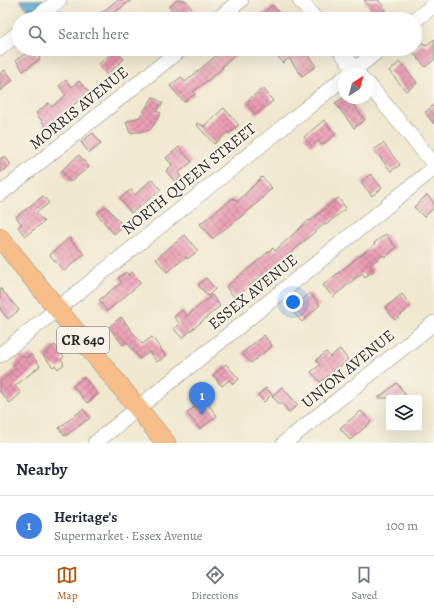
<!DOCTYPE html>
<meta charset="utf-8">
<style>
body{margin:0;font-family:Alegreya,serif;background:#f2f2f3;color:#1f2937}
.controls{position:absolute;right:12px;bottom:12px;display:grid;overflow:hidden;border-radius:4px;box-shadow:0 4px 16px #0002}
.controls button{width:36px;height:36px;display:grid;place-items:center;padding:0;border:0;border-bottom:1px solid #e0e1e3;background:#fff;color:#1f2937;font:20px sans-serif}
.compass{position:absolute;left:338px;top:68px;width:36px;height:36px;border-radius:50%;background:#fff;box-shadow:0 4px 16px #0002;rotate:36deg}
.you{position:absolute;left:293px;top:302px;width:14px;height:14px;margin:-10px;border:3px solid #fff;border-radius:50%;background:#1a73e8;box-shadow:0 0 0 6px #1a73e833}
.badge{display:grid;place-items:center;width:26px;height:26px;border-radius:50%;background:#b45309;color:#fff;font-size:13px;font-weight:700}
.pin{position:absolute;translate:-50% -33px;filter:drop-shadow(0 1px 2px #0008)}
.pin::after{content:'';position:absolute;top:21px;width:14px;height:12px;background:inherit;clip-path:polygon(0 0,100% 0,50% 100%)}
.list{margin:0;padding:0;list-style:none}
h2{display:flex;justify-content:space-between;align-items:center;height:52px;margin:0;padding:0 16px;font-size:17px}
h2 small{font-size:13px;font-weight:400;color:#747a83}
.list li{display:grid;grid-template-columns:26px 1fr auto;gap:12px;align-items:center;box-sizing:border-box;height:60px;padding:0 16px;border-top:1px solid #e0e1e3}
.list b{display:block;font-size:15px;white-space:nowrap}
.list p{margin:0;font-size:13px;white-space:nowrap;color:#747a83}
.list em{font-size:13px;font-style:normal;color:#747a83}
.icon{flex:none;width:22px;height:22px;fill:none;stroke:currentColor;stroke-width:2;stroke-linecap:round;stroke-linejoin:round}
.map{position:relative;flex:none;width:434px;height:443px;overflow:hidden}
.search{position:absolute;background:#fff;box-shadow:0 4px 16px #0002;left:12px;right:12px;top:12px;height:44px;display:flex;align-items:center;gap:10px;box-sizing:border-box;padding:0 14px;border-radius:22px;color:#747a83;font-size:15px}
.sheet{height:112px;background:#fff}
nav{display:flex;justify-content:space-around;align-items:center;box-sizing:border-box;height:56px;border-top:1px solid #e0e1e3;background:#fff;font-size:11px;color:#747a83}
nav a{display:grid;justify-items:center;gap:2px}
nav .on{color:#b45309}
.map>svg:first-child{display:block}
.water{fill:url(#water-rules);stroke:#436d81}
.building{fill:url(#building-cross-hatch)}
.lines{fill:none;stroke-linecap:round;stroke-linejoin:round}
.minor-casing{stroke:#8e8a7c;stroke-width:16}
.major-casing{stroke:#8e8a7c;stroke-width:20}
.minor{stroke:#fff;stroke-width:15}
.major{stroke:#f7bd88;stroke-width:19}
.labels{text-anchor:middle;dominant-baseline:central;stroke-width:4;stroke-linejoin:round;paint-order:stroke}
.shield{fill:#f7f3e8;stroke:#686764;stroke-width:1}
.shield-label{font-size:15px;font-weight:bold;fill:#2b2b2b}
.street-label{font-size:16px;fill:#2b2b2b;stroke:#f7f3e8}
</style>
<div class="map">
<svg width="434" height="443" viewBox="0 0 434 443">
<defs>
<pattern id="water-rules" width="6" height="5" patternUnits="userSpaceOnUse"><rect width="6" height="5" fill="#5bafd7"/><path d="M0 2.5h6" fill="none" stroke="#4b8faf"/></pattern>
<pattern id="building-cross-hatch" width="8" height="8" patternUnits="userSpaceOnUse"><rect width="8" height="8" fill="#ea99b2"/><path d="M0 0l8 8M0 8l8-8" fill="none" stroke="#be7d91"/></pattern>
</defs>
<rect width="100%" height="100%" fill="#f7f3e8"/>
<filter id="ink" filterUnits="userSpaceOnUse"><feTurbulence type="fractalNoise" baseFrequency=".025" numOctaves="2"/><feDisplacementMap in="SourceGraphic" scale="8" xChannelSelector="R" yChannelSelector="G"/><feConvolveMatrix kernelMatrix="1 2 1 2 8 2 1 2 1" color-interpolation-filters="sRGB"/></filter>
<filter id="wash" filterUnits="userSpaceOnUse"><feTurbulence type="fractalNoise" baseFrequency=".012" numOctaves="4" result="noise"/><feDisplacementMap in="SourceGraphic" scale="16" xChannelSelector="R" yChannelSelector="G"/><feGaussianBlur stdDeviation="0.9" result="paint"/><feColorMatrix in="noise" values="0 0 0 0 0 0 0 0 0 0 0 0 0 0 0 0 0 1.4 0 .05"/><feComposite in="paint" operator="in"/></filter>
<g filter="url(#wash)">
<rect width="100%" height="100%" fill="#f0e8ce"/>
<!-- water -->
<path class="water" d="M20 0H46L30 13Z"/>
<g id="blocks">
<!-- building -->
<path class="building" d="M117 0H131L106 19H94Z
M177 0H185L192 9 179 19 169 7Z
M364 0H378L386 9 377 16Z
M273 5 284 19H256Z
M434 39V60L425 67 413 52 423 43 426 46Z
M33 49 40 59 23 71 16 60Z
M224 49H242L222 67 223 68 193 92 195 94 184 102 170 86 181 77 185 82Z
M283 49H303L316 66 302 76 289 58 283 63 276 54Z
M115 50 124 59 107 75 98 65Z
M400 62 417 83 406 91 389 71Z
M5 70 13 80 0 91V74Z
M66 80 72 87 79 81 89 92 59 117 60 118 47 128 36 113 49 103 52 107 66 95 59 86Z
M263 88 273 101 256 115 246 102Z
M153 97 163 103 156 111 161 113 150 130 130 133 126 122 140 117Z
M343 98H348L365 120 354 128 335 103Z
M434 105V124L425 112Z
M224 108 239 125 229 134 228 132 214 144 196 124 197 123 205 127 204 126Z
M324 120 336 134 322 145 318 140 312 146 304 137Z
M93 133 101 144 89 153 81 142Z
M383 143 400 165 391 171 374 150Z
M179 147 192 162 178 173 181 177 175 182 166 171 172 165 166 158Z
M79 155 89 167 70 182 61 171Z
M5 156 11 165 0 173V159Z
M371 174 382 188 372 196 361 182Z
M262 177 272 188 253 207 212 239 200 224 233 198 237 202Z
M152 179 161 190 131 213 120 198 131 190 135 195Z
M427 195 434 203V208L424 217 414 207Z
M43 196 49 203 36 213 44 222 25 236 18 227 22 224 16 217Z
M338 198 346 208 326 225 325 223 264 276 263 274 235 298 226 287 273 248 275 251 309 220 310 221Z
M106 206 123 226 114 234 97 214Z
M386 234 396 248 385 257 383 255 370 265 374 271 365 277 362 273 333 297 323 285 375 244 374 243Z
M185 235 198 251 187 259 186 257 167 272 156 259Z
M69 238 84 254 64 271 50 255Z
M126 272 128 275 132 272 141 283 107 311 99 300 122 282 118 278Z
M206 278 215 289 208 296 198 285Z
M0 288 19 310 8 319 0 309Z
M310 293 320 305 302 322 291 310Z
M402 294 411 306 395 320 385 308Z
M212 295 220 306 182 338 174 329 180 324 174 317 182 310 187 316Z
M121 317 142 344 152 337 166 356 157 362 149 352 140 359 127 342 123 345 109 327Z
M264 335 272 346 251 363 242 353Z
M55 345 64 357 61 359 64 364 58 369 55 365 53 367 43 355Z
M340 349 348 360 320 382 311 372 320 365 316 360 326 352 330 357Z
M31 354 40 366 15 386 21 393 10 403 0 392V382L16 368 13 365 18 361 17 360 23 355 25 358Z
M226 364 239 379 233 384 229 380 222 386 213 375Z
M84 377 98 394 87 403 73 386Z
M397 383 405 394 399 398H378Z
M282 387 298 405 289 412 282 403 280 405 272 396Z
M266 388 272 394 264 402 258 395Z
M204 399 217 416 200 429 187 413Z
M83 409 90 418 65 436 59 428Z
M361 411 371 422 350 440 340 428Z"/>
</g>
</g>
<g filter="url(#ink)">
<use href="#blocks" fill-opacity="0" stroke="#8e8a7c" stroke-width="1"/>
<g class="lines">
<!-- minor casing -->
<g class="minor-casing">
<path id="minor" d="M300 0 315 19
M35 19 59 0
M218 19 241 0
M415 20 434 5
M0 48 19 32
M339 49 359 74
M349 74 380 49
M368 84 434 164
M0 194 181 49
M0 355 344 78
M95 443 434 168
M284 443 434 323"/>
</g>
<!-- major casing -->
<g class="major-casing">
<path id="major" d="M0 238 166 443"/>
</g>
<!-- minor -->
<use href="#minor" class="minor"/>
<!-- major -->
<use href="#major" class="major"/>
</g>
</g>
<g class="labels">
<!-- shield labels -->
<rect class="shield" x="57" y="327" width="52" height="26" rx="3"/>
<g class="shield-label">
<text x="83" y="340">CR 640</text>
</g>
<!-- street labels -->
<g class="street-label">
<text transform="translate(79 108) rotate(-39)">MORRIS AVENUE</text>
<text transform="translate(189 179) rotate(-39)">NORTH QUEEN STREET</text>
<text transform="translate(253 292) rotate(-39)">ESSEX AVENUE</text>
<text transform="translate(348 369) rotate(-39)">UNION AVENUE</text>
</g>
</g>
</svg>
<div class="controls">
<button><svg class="icon" aria-label="layers" viewBox="0 0 24 24"><path d="M12 4l9 5-9 5-9-5zM3 14l9 5 9-5"/></svg></button>
</div>
<svg class="compass" viewBox="-18 -18 36 36"><path d="M0-13l5 13h-10z" fill="#e53935"/><path d="M0 13l5-13h-10z" fill="#747a83"/></svg>
<div class="you"></div>
<div class="pin badge" style="left:202px;top:415px;background:#3f7fe0">1</div>
<div class="search"><svg class="icon" aria-label="search" viewBox="0 0 24 24"><circle cx="10" cy="10" r="6"/><path d="M15 15l6 6"/></svg>Search here</div>
</div>
<section class="sheet">
<h2>Nearby<small></small></h2>
<ul class="list">
<li><span class="badge" style="background:#3f7fe0">1</span><div><b>Heritage's</b><p>Supermarket · Essex Avenue</p></div><em>100 m</em></li>
</ul>
</section>
<nav>
<a class="on"><svg class="icon" aria-label="map" viewBox="0 0 24 24"><path d="M3 6l6-2 6 2 6-2v14l-6 2-6-2-6 2zM9 4v14M15 6v14"/></svg>Map</a>
<a><svg class="icon" aria-label="directions" viewBox="0 0 24 24"><path d="M12 3l9 9-9 9-9-9zM9 14v-3h6M13 9l2 2-2 2"/></svg>Directions</a>
<a><svg class="icon" aria-label="saved" viewBox="0 0 24 24"><path d="M7 4h10v16l-5-4-5 4z"/></svg>Saved</a>
</nav>
